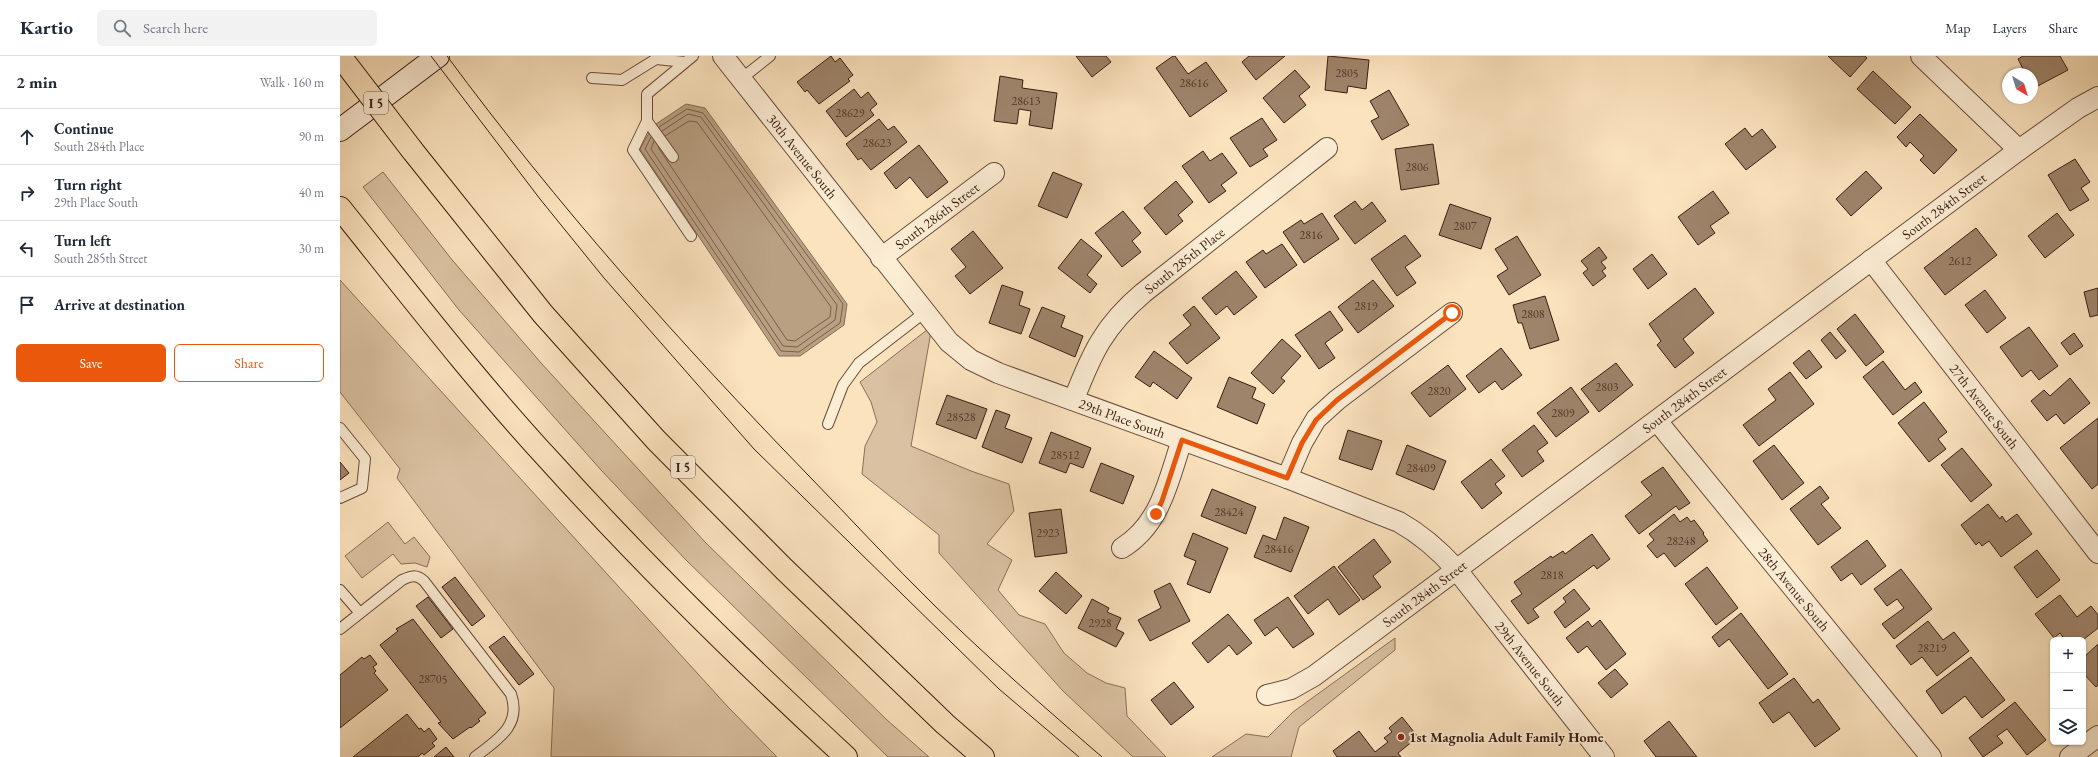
<!DOCTYPE html>
<meta charset="utf-8">
<style>
body{margin:0;font-family:"EB Garamond",serif;background:#f2f2f3;color:#1f2937}
.controls{position:absolute;right:12px;bottom:12px;display:grid;overflow:hidden;border-radius:6px;box-shadow:0 1px 3px #0004}
.controls button{width:36px;height:36px;display:grid;place-items:center;padding:0;border:0;border-bottom:1px solid #e0e1e3;background:#fff;color:#1f2937;font:20px sans-serif}
.compass{position:absolute;left:1662px;top:12px;width:36px;height:36px;border-radius:50%;background:#fff;box-shadow:0 1px 3px #0004;rotate:142deg}
.stop{position:absolute;width:12px;height:12px;margin:-9px;border:3px solid #ea580c;border-radius:50%;background:#fff}
.stop.end{background:#ea580c;border-color:#fff;box-shadow:0 1px 4px #0008}
.list{margin:0;padding:0;list-style:none}
h2{display:flex;justify-content:space-between;align-items:center;height:52px;margin:0;padding:0 16px;font-size:17px}
h2 small{font-size:13px;font-weight:400;color:#747a83}
.list li{display:grid;grid-template-columns:26px 1fr auto;gap:12px;align-items:center;box-sizing:border-box;height:56px;padding:0 16px;border-top:1px solid #e0e1e3}
.list b{display:block;font-size:15px;white-space:nowrap}
.list p{margin:0;font-size:13px;white-space:nowrap;color:#747a83}
.list em{font-size:13px;font-style:normal;color:#747a83}
.actions{display:flex;gap:8px;padding:12px 16px}
.actions a{flex:1;padding:9px 0;border:1px solid #ea580c;border-radius:6px;text-align:center;font-size:14px;color:#ea580c}
.actions .main{background:#ea580c;color:#fff}
.icon{flex:none;width:22px;height:22px;fill:none;stroke:currentColor;stroke-width:2;stroke-linecap:round;stroke-linejoin:round}
.map{position:relative;flex:none;width:1758px;height:701px;overflow:hidden}
header{display:flex;align-items:center;gap:24px;box-sizing:border-box;height:56px;padding:0 20px;background:#fff;border-bottom:1px solid #e0e1e3}
header strong{font-size:19px}
nav{display:flex;gap:22px;margin-inline-start:auto;font-size:14px}
.search{width:280px;height:36px;background:#f2f2f3;display:flex;align-items:center;gap:10px;box-sizing:border-box;padding:0 14px;border-radius:6px;color:#747a83;font-size:15px}
main{display:flex}
aside{flex:1;background:#fff}
.map>svg:first-child{display:block}
.green{fill:#dac1a1;stroke:#8a6f59}
.water{fill:#b9a083;stroke:#866c55}
.lines{fill:none;stroke-linecap:round;stroke-linejoin:round}
.shore{stroke:#7a5e4a;stroke-width:1}
.building{fill:#9e846b;stroke:#3a1d11}
.lane-casing{stroke:#6a4e3c;stroke-width:12}
.street-casing{stroke:#6a4e3c;stroke-width:22}
.secondary-casing{stroke:#3a1d11;stroke-width:24}
.highway-casing{stroke:#3a1d11;stroke-width:24}
.lane{stroke:#fcedd5;stroke-width:10}
.street{stroke:#fcedd5;stroke-width:20}
.secondary{stroke:#fcedd5;stroke-width:22}
.highway{stroke:#fbe3be;stroke-width:22}
.tram{stroke:#3a1d11;stroke-width:1}
.highway-bridge-casing{stroke:#3a1d11;stroke-width:24;stroke-linecap:butt}
.highway-bridge{stroke:#fbe3be;stroke-width:22}
.route{stroke:#ea580c;stroke-width:5}
.poi-dot{fill:#8f2418;stroke:#fcedd5;stroke-width:1.5}
.labels{text-anchor:middle;dominant-baseline:central;stroke-width:3.5;stroke-linejoin:round;paint-order:stroke}
.number-label{font-size:12px;fill:#533728}
.shield{fill:#fcedd5;stroke:#745b4c;stroke-width:1}
.shield-label{font-size:13px;font-weight:bold;fill:#3a1d11}
.street-label{font-size:14px;fill:#3a1d11;stroke:#fcedd5}
.poi-label{font-size:14px;font-weight:bold;fill:#3a1d11;stroke:#fcedd5;text-anchor:start}
</style>
<header>
<strong>Kartio</strong>
<div class="search"><svg class="icon" aria-label="search" viewBox="0 0 24 24"><circle cx="10" cy="10" r="6"/><path d="M15 15l6 6"/></svg>Search here</div>
<nav><a>Map</a><a>Layers</a><a>Share</a></nav>
</header>
<main>
<aside>
<h2>2 min<small>Walk · 160 m</small></h2>
<ul class="list">
<li><svg class="icon" aria-label="ahead" viewBox="0 0 24 24"><path d="M12 20V5M6 11l6-6 6 6"/></svg><div><b>Continue</b><p>South 284th Place</p></div><em>90 m</em></li>
<li><svg class="icon" aria-label="right" viewBox="0 0 24 24"><path d="M7 20v-9h11M14 6l5 5-5 5"/></svg><div><b>Turn right</b><p>29th Place South</p></div><em>40 m</em></li>
<li><svg class="icon" aria-label="left" viewBox="0 0 24 24"><path d="M17 20v-9H6M10 6l-5 5 5 5"/></svg><div><b>Turn left</b><p>South 285th Street</p></div><em>30 m</em></li>
<li><svg class="icon" aria-label="arrive" viewBox="0 0 24 24"><path d="M6 21V4h12l-3 4 3 4H6"/></svg><div><b>Arrive at destination</b></div></li>
</ul>
<div class="actions"><a class="main">Save</a><a>Share</a></div>
</aside>
<div class="map">
<svg width="1758" height="701" viewBox="0 0 1758 701">
<rect width="100%" height="100%" fill="#fbe3be"/>
<filter id="stains"><feTurbulence type="fractalNoise" baseFrequency=".005" numOctaves="4"/><feColorMatrix values="0 0 0 0 .2 0 0 0 0 .09 0 0 0 0 .02 0 0 0 .5 -.17"/></filter>
<radialGradient id="worn" r=".72"><stop offset=".6" stop-color="#630" stop-opacity="0"/><stop offset="1" stop-color="#630" stop-opacity=".3"/></radialGradient>
<!-- green -->
<path class="green" d="M43 116 113 205 202 308 365 486 547 664 589 701H548L346 504 261 414 119 254 23 131Z
M0 224 388 651 437 701H211L214 632 57 422 60 413 0 336Z
M592 270 571 390 631 415 669 428 674 455 647 488 672 504 658 534 679 559 705 568 724 597 747 617 766 627 785 632 787 660 826 701H793L723 635 599 497V479L522 418 525 390 537 366 531 346 520 326Z
M48 466 65 488 74 481 90 501 87 511 75 507 61 508 53 498 22 522 5 500Z
M1055 582V594L959 671 951 701H872L906 678 928 681 953 656Z"/>
<!-- water -->
<path class="water" d="M346 48 365 52 507 248 504 269 460 300H439L300 93 313 70Z"/>
<g class="lines">
<!-- shore -->
<path class="shore" d="M311 81 305 93 441 295 459 296 500 267 503 248 363 57 347 53 319 71
M314 85 311 93 443 290 457 291 495 264 497 249 361 61 348 58 322 75
M318 91 447 284 455 285 490 261 491 251 357 66 349 65 325 80"/>
</g>
<!-- building -->
<path class="building" d="M491 0 495 6 500 2 513 19 508 23 510 25 479 48 467 34 465 36 457 26Z
M736 0H766L771 6 752 21Z
M833 0H835L848 18 866 6 887 35 850 61 816 12Z
M909 0H945L916 24 902 6Z
M988 0 1029 4 1026 33 1008 30 1007 37 985 34Z
M1488 0H1525L1527 2 1510 21Z
M1683 0H1720L1728 14 1692 33V18H1673L1683 13 1678 3Z
M955 14 970 31 959 40 966 49 944 67 923 42Z
M1533 15 1571 51 1555 68 1517 33Z
M660 20 683 24 682 32 717 37 712 73 689 69 691 55 679 53 677 68 654 65Z
M514 33 521 42 528 36 537 48 530 54 534 59 506 81 486 55Z
M1049 34 1069 69 1042 84 1031 65 1039 61 1030 45Z
M1580 58 1617 94 1594 118 1580 104 1584 100 1570 86 1566 91 1557 81Z
M922 62 937 84 923 93 928 100 910 111 890 82Z
M539 63 548 74 554 70 567 86 531 114 521 102 518 104 506 88Z
M1405 72 1412 81 1422 73 1436 91 1406 114 1385 88Z
M1093 88 1099 128 1061 134 1055 93Z
M579 89 608 126 587 142 570 121 556 133 544 117Z
M863 95 870 105 882 97 897 117 881 129 886 135 869 147 842 110Z
M1735 103 1750 126 1741 132 1749 144 1730 155 1708 119Z
M1526 115 1542 132 1511 160 1496 143Z
M713 116 742 128 727 162 698 150Z
M836 125 853 146 838 159 843 165 826 179 804 152Z
M1373 135 1389 157 1370 170 1375 177 1358 189 1338 161Z
M1015 145 1022 154 1032 146 1046 165 1015 188 994 160Z
M1110 148 1151 162 1141 193 1099 179Z
M783 155 801 177 792 185 801 196 782 211 755 177Z
M982 157 999 183 964 207 943 176 961 164 964 168Z
M1717 157 1734 179 1705 202 1688 180Z
M1636 172 1657 199 1605 239 1584 212Z
M633 175 663 212 630 238 615 220 626 211 611 193Z
M1065 179 1081 200 1065 211 1076 227 1057 240 1031 203Z
M1177 180 1201 219 1169 239 1157 220 1168 213 1155 193Z
M741 183 762 200 747 219 757 228 750 237 718 212Z
M942 188 957 209 925 232 906 206 923 194 926 198Z
M1259 191 1267 202 1261 206 1266 212 1262 215 1266 220 1253 230 1243 217 1248 213 1241 205Z
M1312 198 1327 218 1308 233 1293 213Z
M896 215 917 241 894 259 887 250 876 259 862 242Z
M1033 224 1054 250 1018 277 998 251Z
M662 229 683 236 679 249 690 253 681 278 649 267Z
M1355 232 1374 257 1343 283 1354 297 1335 312 1317 289 1321 285 1309 268Z
M1758 232V259L1750 261 1744 236Z
M1645 234 1666 262 1647 277 1625 249Z
M1205 240 1219 284 1190 293 1182 267H1178L1173 249Z
M854 250 880 282 847 308 829 287 851 269 843 259Z
M702 251 725 260 721 271 743 280 735 301 689 281Z
M990 255 1003 274 985 287 995 302 979 313 955 279Z
M1515 258 1544 296 1526 310 1497 273Z
M1689 271 1718 310 1699 324 1691 314 1682 321 1660 291Z
M1490 276 1506 295 1496 303 1481 284Z
M1734 277 1743 290 1730 299 1721 287Z
M942 283 961 300 941 322 945 325 933 338 911 317Z
M1161 292 1182 319 1162 334 1155 325 1139 337 1126 320Z
M1469 294 1482 311 1466 323 1453 307Z
M814 295 852 322 837 343 813 326 810 331 795 321Z
M1543 305 1565 334 1575 326 1582 336 1553 359 1523 321Z
M1276 307 1293 329 1259 356 1241 333Z
M1108 309 1126 333 1090 361 1071 337Z
M1450 316 1474 348 1419 390 1403 369 1436 344 1428 333Z
M889 321 916 332 912 342 925 348 917 368 877 351Z
M1730 322 1750 347 1724 368 1716 358 1707 365 1691 345 1704 334 1710 340Z
M1231 331 1249 356 1216 381 1197 357Z
M607 339 647 353 636 383 596 368Z
M1584 346 1607 376 1598 383 1606 393 1589 406 1558 367Z
M656 354 670 359 665 372 692 382 682 407 642 391Z
M1758 362V428L1752 433 1720 392Z
M1194 369 1208 387 1197 395 1204 405 1182 421 1162 394Z
M1008 374 1042 385 1032 414 999 403Z
M711 376 751 392 743 412 730 407 726 417 699 407Z
M1067 389 1106 405 1094 434 1056 418Z
M1434 389 1464 427 1442 444 1413 405Z
M1622 392 1652 429 1631 446 1601 409Z
M1151 403 1165 420 1155 428 1162 437 1142 453 1121 426Z
M0 406 9 417 0 424Z
M761 407 794 420 783 448 750 435Z
M1323 411 1350 447 1339 454 1336 450 1299 478 1285 460 1312 439 1301 426Z
M1480 430 1489 442 1481 448 1501 472 1478 489 1450 453Z
M872 433 916 451 906 478 861 460Z
M1648 448 1660 463 1662 460 1666 466 1677 458 1692 478 1661 501 1649 485 1642 490 1639 486 1636 489 1621 469Z
M721 453 727 497 695 501 689 457Z
M1334 458 1340 466 1347 461 1351 466 1354 464 1364 477 1363 478 1368 485 1335 511 1324 497 1317 502 1307 490 1314 484 1309 478Z
M944 461 969 471 951 516 914 501 923 479 936 484Z
M853 477 888 492 870 537 847 528 856 505 844 500Z
M1252 478 1270 503 1257 513 1254 509 1193 553 1199 561 1188 568 1171 545 1182 538 1174 526 1211 500 1212 502 1223 495 1225 498Z
M1034 483 1051 506 1033 520 1041 531 1023 544 998 511Z
M1527 484 1546 510 1521 529 1512 517 1501 525 1491 511Z
M1697 494 1720 524 1697 542 1674 511Z
M994 510 1020 544 999 559 988 543 968 558 954 540Z
M1367 511 1398 552 1376 569 1345 528Z
M1561 513 1592 553 1554 583 1542 568 1564 552 1557 543 1547 550 1534 533Z
M716 516 742 540 726 558 699 535Z
M115 521 145 560 132 570 102 531Z
M830 527 850 565 810 585 798 564 821 552 814 535Z
M1234 533 1250 553 1225 572 1214 556 1226 546 1223 542Z
M1720 539 1737 561 1751 550 1758 559V572L1743 584H1725L1720 577 1714 582 1695 558Z
M88 541 113 573 101 582 76 550Z
M948 541 974 578 953 592 937 571 925 580 914 564Z
M752 543 769 552 767 556 781 562 776 573 784 577 776 591 738 572Z
M1401 557 1448 618 1428 633 1389 583 1379 591 1372 581Z
M888 558 912 587 897 599 889 589 868 607 852 587Z
M73 563 146 657 138 663 140 665 131 672 130 671 113 683 98 667 101 666 40 589 58 575 56 573Z
M1260 564 1286 598 1266 614 1247 590 1238 597 1226 582 1248 565 1252 571Z
M1588 565 1603 584 1614 576 1629 595 1597 620 1582 601 1571 609 1556 590Z
M164 580 194 618 179 629 149 591Z
M1758 588V629L1756 631 1743 617V602Z
M30 599 37 608 33 611 36 615 34 617 48 634 0 672V619L22 601 24 603Z
M1631 601 1665 644 1642 662 1625 640 1602 658 1586 635Z
M1275 613 1288 628 1271 642 1258 627Z
M1454 622 1473 647 1478 643 1500 673 1475 691 1449 656 1433 667 1419 647Z
M834 626 854 651 831 669 811 644Z
M1675 646 1706 684 1687 699 1667 673 1657 680 1663 687 1643 701 1629 682Z
M67 658 79 673 81 672 84 676 89 672 97 683 92 687 95 690 84 699 82 697 78 701H13Z
M1062 661 1078 681 1058 697 1061 701H997L993 695 1019 675 1035 696 1048 686 1044 682 1052 676 1049 672Z
M1329 665 1357 701H1316L1304 685Z
M106 691 114 701H94Z"/>
<g class="lines">
<!-- lane casing -->
<g class="lane-casing">
<path id="lane" d="M316 3 345 6
M252 22 282 24 316 3V0
M401 23 430 0
M307 65 333 101
M351 180 293 94 307 65V38L353 0
M488 368 503 329 519 307 585 256
M0 372 25 403 22 432 0 442
M0 534 20 557
M0 573 62 524C71 520 76 518 84 525L171 638C182 670 157 684 135 701"/>
</g>
<!-- street casing -->
<g class="street-casing">
<g id="street">
<path id="s1" d="M383 0 609 286 631 304 658 317 947 422 1059 466C1082 479 1099 494 1116 513L1264 701"/>
<path d="M1581 0 1679 94"/>
<path id="s2" d="M541 202 654 117"/>
<path id="s3" d="M1531 204 1758 497"/>
<path id="s4" d="M734 343C752 297 764 270 803 237L987 92"/>
<path id="s5" d="M1317 365 1591 701"/>
<path d="M947 422 962 387 976 363 997 344 1112 257"/>
<path d="M782 492C821 468 828 425 842 384"/>
<path id="s6" d="M927 639 951 633 974 620 1679 94 1738 52 1758 41"/>
<path d="M1730 701 1758 680"/>
</g>
</g>
<!-- secondary casing -->
<g class="secondary-casing">
<path id="secondary" d="M0 74 98 0"/>
</g>
<!-- highway casing -->
<g class="highway-casing">
<path id="highway" d="M72 94 203 258 316 384 444 513 605 668 643 701
M0 152C69 238 136 325 211 406 304 509 404 607 506 701"/>
</g>
<!-- lane -->
<use href="#lane" class="lane"/>
<!-- street -->
<use href="#street" class="street"/>
<!-- secondary -->
<use href="#secondary" class="secondary"/>
<!-- highway -->
<use href="#highway" class="highway"/>
<!-- tram -->
<path class="tram" d="M91 0 200 143 264 222 414 393 659 633 739 701
M107 0C217 149 340 287 469 420 511 463 551 507 594 549 648 602 705 652 762 701"/>
<!-- highway-bridge casing -->
<g class="highway-bridge-casing">
<path id="highway-bridge" d="M0 0 72 94"/>
</g>
<!-- highway-bridge -->
<use href="#highway-bridge" class="highway-bridge"/>
</g>
<g class="lines">
<!-- route -->
<path class="route" d="M816 458 822 445 842 384 947 422 962 387 976 364 997 344 1112 257"/>
</g>
<!-- markers -->
<circle class="poi-dot" cx="1061" cy="681" r="4"/>
<g class="labels">
<!-- number labels -->
<g class="number-label">
<text x="1007" y="17">2805</text>
<text x="854" y="27">28616</text>
<text x="686" y="45">28613</text>
<text x="510" y="57">28629</text>
<text x="537" y="87">28623</text>
<text x="1077" y="111">2806</text>
<text x="1125" y="170">2807</text>
<text x="971" y="179">2816</text>
<text x="1620" y="205">2612</text>
<text x="1026" y="250">2819</text>
<text x="1193" y="258">2808</text>
<text x="1267" y="331">2803</text>
<text x="1099" y="335">2820</text>
<text x="1223" y="357">2809</text>
<text x="621" y="361">28528</text>
<text x="725" y="399">28512</text>
<text x="1081" y="412">28409</text>
<text x="889" y="456">28424</text>
<text x="708" y="477">2923</text>
<text x="1341" y="485">28248</text>
<text x="939" y="493">28416</text>
<text x="1212" y="519">2818</text>
<text x="760" y="567">2928</text>
<text x="1592" y="592">28219</text>
<text x="93" y="623">28705</text>
</g>
<!-- shield labels -->
<g class="shield">
<rect x="24" y="36" width="24" height="22" rx="3"/>
<rect x="331" y="400" width="24" height="22" rx="3"/>
</g>
<g class="shield-label">
<text x="36" y="47">I 5</text>
<text x="343" y="411">I 5</text>
</g>
<!-- street labels -->
<g class="street-label">
<text stroke="none"><textPath href="#s1" startOffset="128">30th Avenue South</textPath></text>
<text stroke="none"><textPath href="#s6" startOffset="837">South 284th Street</textPath></text>
<text stroke="none"><textPath href="#s2" startOffset="70">South 286th Street</textPath></text>
<text stroke="none"><textPath href="#s4" startOffset="181">South 285th Place</textPath></text>
<text stroke="none"><textPath href="#s6" startOffset="513">South 284th Street</textPath></text>
<text stroke="none"><textPath href="#s3" startOffset="185">27th Avenue South</textPath></text>
<text stroke="none"><textPath href="#s1" startOffset="555">29th Place South</textPath></text>
<text stroke="none"><textPath href="#s5" startOffset="217">28th Avenue South</textPath></text>
<text stroke="none"><textPath href="#s6" startOffset="189">South 284th Street</textPath></text>
<text stroke="none"><textPath href="#s1" startOffset="1045">29th Avenue South</textPath></text>
</g>
<!-- poi labels -->
<g class="poi-label">
<text x="1069" y="681">1st Magnolia Adult Family Home</text>
</g>
</g>
<rect width="100%" height="100%" filter="url(#stains)"/>
<rect width="100%" height="100%" fill="url(#worn)"/>
</svg>
<div class="controls">
<button>+</button>
<button>−</button>
<button><svg class="icon" aria-label="layers" viewBox="0 0 24 24"><path d="M12 4l9 5-9 5-9-5zM3 14l9 5 9-5"/></svg></button>
</div>
<svg class="compass" viewBox="-18 -18 36 36"><path d="M0-13l5 13h-10z" fill="#e53935"/><path d="M0 13l5-13h-10z" fill="#747a83"/></svg>
<div class="stop" style="left:1112px;top:257px"></div>
<div class="stop end" style="left:816px;top:458px"></div>
</div>
</main>
